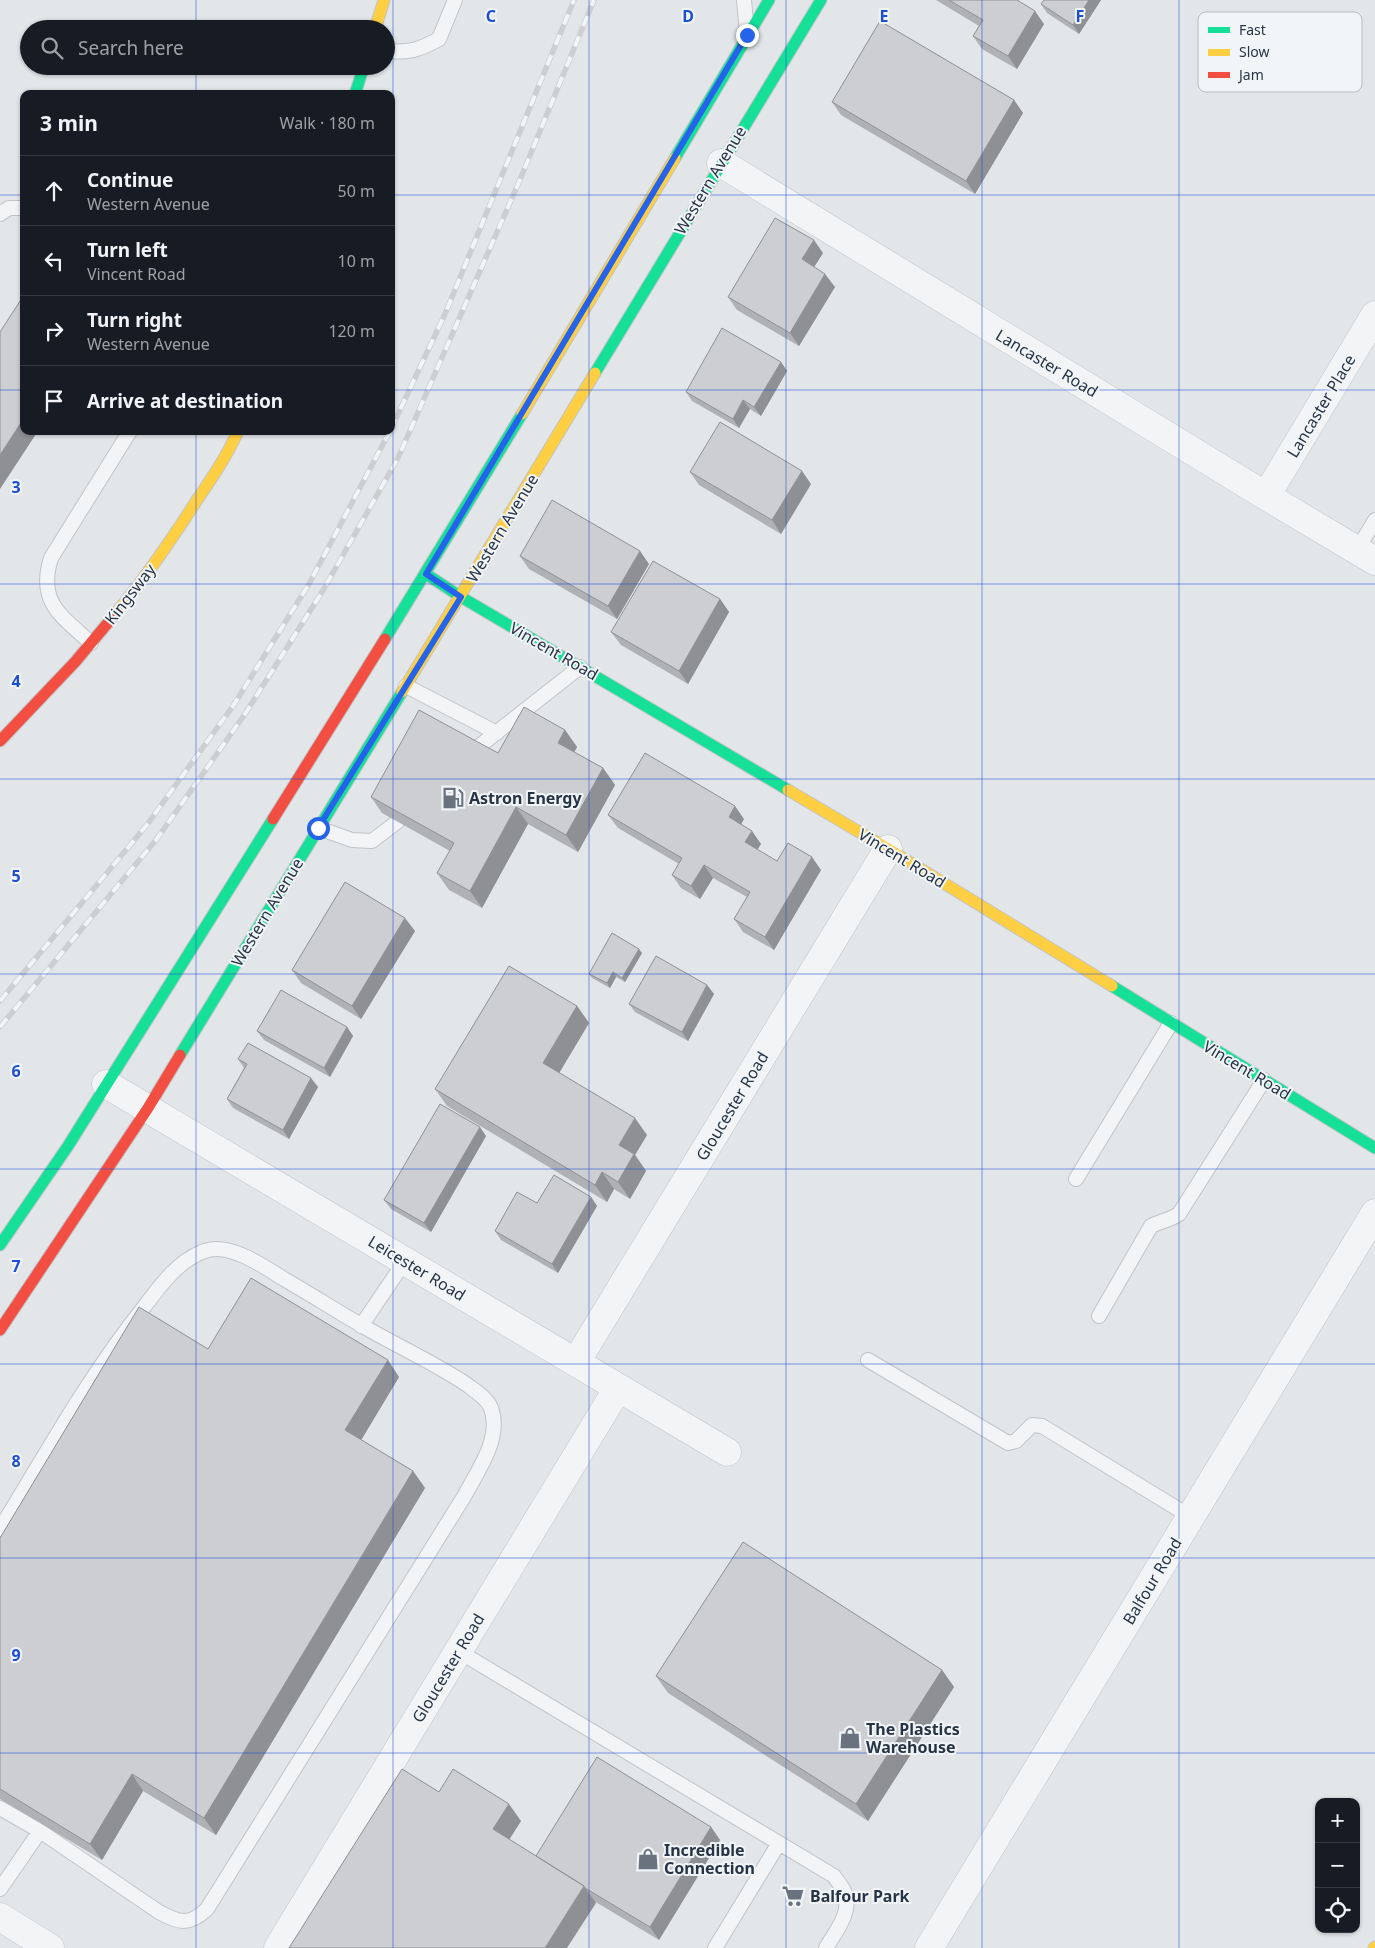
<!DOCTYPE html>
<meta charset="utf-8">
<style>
body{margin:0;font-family:"Noto Sans",sans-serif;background:#242831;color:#f1f3f6}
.controls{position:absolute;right:15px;bottom:15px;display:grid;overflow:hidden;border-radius:10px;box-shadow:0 1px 4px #0004}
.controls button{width:45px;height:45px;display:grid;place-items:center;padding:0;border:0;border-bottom:1px solid #363941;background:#171b24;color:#f1f3f6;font:25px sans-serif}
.stop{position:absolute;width:15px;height:15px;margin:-11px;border:4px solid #2563eb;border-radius:50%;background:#fff}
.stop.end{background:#2563eb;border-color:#fff;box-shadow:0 1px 5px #0008}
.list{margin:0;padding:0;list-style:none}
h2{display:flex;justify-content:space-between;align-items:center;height:65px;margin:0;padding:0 20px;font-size:21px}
h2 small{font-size:16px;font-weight:400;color:#9ea1a6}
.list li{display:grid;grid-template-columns:32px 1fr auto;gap:15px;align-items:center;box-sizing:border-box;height:70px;padding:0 20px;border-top:1px solid #363941}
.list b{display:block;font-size:19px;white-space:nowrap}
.list p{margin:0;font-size:16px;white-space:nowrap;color:#9ea1a6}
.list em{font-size:16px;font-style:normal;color:#9ea1a6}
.icon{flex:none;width:28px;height:28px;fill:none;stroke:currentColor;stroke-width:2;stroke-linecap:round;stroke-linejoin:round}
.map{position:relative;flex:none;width:1375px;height:1948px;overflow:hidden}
.search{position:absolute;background:#171b24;box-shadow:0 1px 4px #0004;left:20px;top:20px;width:375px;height:55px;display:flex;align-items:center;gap:12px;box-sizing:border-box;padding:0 18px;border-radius:28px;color:#9ea1a6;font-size:19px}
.panel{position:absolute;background:#171b24;box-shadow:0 1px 4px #0004;left:20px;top:90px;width:375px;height:345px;border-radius:10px}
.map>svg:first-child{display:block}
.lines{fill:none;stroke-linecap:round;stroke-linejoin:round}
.lane-casing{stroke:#c1c4c7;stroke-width:16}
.street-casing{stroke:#c1c4c7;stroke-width:29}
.fast-casing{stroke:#c1c4c7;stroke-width:13}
.slow-casing{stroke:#c1c4c7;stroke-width:13}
.jam-casing{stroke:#c1c4c7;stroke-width:13}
.lane{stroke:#f3f4f6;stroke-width:14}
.street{stroke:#f3f4f6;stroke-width:28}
.fast{stroke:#16e098;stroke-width:11}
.slow{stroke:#ffcf43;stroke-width:11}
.jam{stroke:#f24e42;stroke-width:11}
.rail-casing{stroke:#ccced1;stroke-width:5.5}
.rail{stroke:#f1f5f8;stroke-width:4;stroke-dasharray:11;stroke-linecap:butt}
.wall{fill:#afb1b5}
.shaded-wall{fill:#8f9093}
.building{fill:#ccced2;stroke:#8f9093}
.route{stroke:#2563eb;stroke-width:6}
.grid{fill:none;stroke:#1d4ed8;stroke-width:1;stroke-opacity:0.55}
.labels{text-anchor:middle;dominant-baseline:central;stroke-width:4;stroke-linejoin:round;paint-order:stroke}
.street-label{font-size:16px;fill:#273445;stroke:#f1f5f8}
.poi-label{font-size:16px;font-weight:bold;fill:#273445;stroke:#f1f5f8;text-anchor:start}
.key{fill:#f1f5f8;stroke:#b4bbc2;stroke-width:1}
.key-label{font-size:14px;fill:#273445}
.grid-label{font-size:16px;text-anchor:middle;font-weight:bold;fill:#1d4ed8;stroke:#f1f5f8;stroke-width:4;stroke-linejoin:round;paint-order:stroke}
</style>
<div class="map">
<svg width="1375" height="1948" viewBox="0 0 1375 1948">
<rect width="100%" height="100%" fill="#e3e6e9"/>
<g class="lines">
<!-- lane casing -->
<g class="lane-casing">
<path id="lane" d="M744 0 747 32
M386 51C409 53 419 50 439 39L455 0
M0 214 9 208H24
M1357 550 1375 520
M91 643C62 616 37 603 51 558L130 431
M406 686 497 733
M473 751 580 667
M318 828 352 840 372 841 397 822
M1076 1179 1171 1023
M1099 1316 1151 1226C1161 1221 1170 1220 1179 1214L1264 1080
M361 1326 405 1261
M868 1360 1008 1443 1016 1441 1032 1425 1042 1426 1191 1517
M0 1529C46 1454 89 1376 144 1307 160 1286 177 1262 202 1252 216 1246 230 1250 244 1256 258 1262 271 1271 284 1279 310 1294 335 1310 361 1325 395 1345 433 1362 466 1384 474 1390 487 1398 491 1408 502 1438 478 1470 465 1495L207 1909C189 1926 179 1923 159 1912L40 1831 0 1808
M458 1651 834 1876C837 1881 843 1887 845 1893 852 1913 835 1932 826 1948
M0 1889 40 1831
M715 1948 779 1843"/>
</g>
<!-- street casing -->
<g class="street-casing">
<path id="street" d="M721 163 1266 496 1375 561
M1266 496 1375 315
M106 1084 727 1452
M576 1362 888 849
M0 1917 50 1948
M278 1948 618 1388
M929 1948 1375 1213"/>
</g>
<!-- fast casing -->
<g class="fast-casing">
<path id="fast" d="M355 94 364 66
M675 158 769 0
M595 373 821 0
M426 574 461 597 788 790
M385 639 522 414
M1112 986 1375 1148
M180 1055 402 692
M0 1245 68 1146 273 819"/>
</g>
<!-- slow casing -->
<g class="slow-casing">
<path id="slow" d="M375 29 384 0
M522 414 675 158
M117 612C146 577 172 539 197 500 212 478 227 456 238 431
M402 692 595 373
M788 790 888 849 1112 986
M1374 1948 1375 1947"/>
</g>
<!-- jam casing -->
<g class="jam-casing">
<path id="jam" d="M0 741 75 662 117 612
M273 819 385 639
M0 1330 148 1108 180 1055"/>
</g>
<!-- lane -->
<use href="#lane" class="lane"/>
<!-- street -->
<use href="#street" class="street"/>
<!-- fast -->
<use href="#fast" class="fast"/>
<!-- slow -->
<use href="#slow" class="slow"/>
<!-- jam -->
<use href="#jam" class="jam"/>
<!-- rail casing -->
<g class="rail-casing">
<path id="rail" d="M391 429 445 314 574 0
M0 1001 146 826 233 706 309 584 390 431
M0 1027 156 840 245 714 322 592 398 458 519 182 594 0"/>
</g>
<!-- rail -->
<use href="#rail" class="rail"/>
</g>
<!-- wall -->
<path class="wall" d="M936 0H1019L1018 1 1044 24 1017 69 982 49 973 36 979 26Z
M1101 0 1079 34 1047 13 1041 4Z
M1014 100 1023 113 975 194 841 115 832 102Z
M823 253 814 267 835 287 799 346 737 310 728 297Z
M781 362 787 371 761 416 750 409 739 428 692 401 686 392Z
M690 472 811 484 781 534 699 485Z
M520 556 649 564 617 619 529 569Z
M720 599 729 612 688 684 621 645 611 632Z
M565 730 577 747 574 752 603 768 615 785 578 852 528 824 482 908 449 890 437 873 450 851 382 813 371 797Z
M608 815 744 819 741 824 761 844 757 850 777 861 821 870 774 950 743 932 734 919 747 897 713 878 700 899 681 888 672 875 679 864 618 828Z
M415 931 361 1019 301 983 292 970Z
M642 953 625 982 616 977 610 988 592 978 589 974Z
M707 985 714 994 688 1041 635 1012 629 1004Z
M577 1006 589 1023 559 1073 647 1135 635 1155 646 1171 630 1199 614 1189 607 1202 447 1106 435 1089Z
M347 1027 353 1036 330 1077 264 1040 257 1031Z
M238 1059 318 1087 289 1139 233 1108 227 1099 244 1068Z
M486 1136 431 1232 391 1209 384 1200Z
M591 1197 597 1206 558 1273 501 1240 495 1231 537 1203Z
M208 1349 399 1377 361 1440 413 1471 425 1488 216 1835 143 1791 102 1860 0 1799V1538Z
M942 1670 954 1687 868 1821 668 1693 656 1676Z
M439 1792 521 1821 509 1840 536 1856 711 1827 720 1840 659 1940 594 1901 596 1903Z"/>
<!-- shaded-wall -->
<path class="shaded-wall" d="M1089 0H1101L1079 34 1073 25Z
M1035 11 1044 24 1017 69 1008 56Z
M1014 100 1023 113 975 194 966 181Z
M814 240 823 253 811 272 802 259Z
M825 274 835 287 799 346 790 333Z
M781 362 787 371 761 416 754 407Z
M743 400 750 409 739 428 733 419Z
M24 418V431H38L0 489V455Z
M802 471 811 484 781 534 772 520Z
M640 551 649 564 617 619 608 606Z
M720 599 729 612 688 684 679 671Z
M565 730 577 747 570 760 558 743Z
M603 768 615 785 578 852 566 835Z
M735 806 744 819 738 830 729 817Z
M516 807 528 824 482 908 470 891Z
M752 831 761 844 754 855 745 842Z
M812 857 821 870 774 950 765 937Z
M704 865 713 878 700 899 691 886Z
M405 918 415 931 361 1019 352 1006Z
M639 949 642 953 625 982 622 978Z
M613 972 616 977 610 988 607 983Z
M707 985 714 994 688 1041 682 1032Z
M577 1006 589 1023 555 1080 543 1063Z
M347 1027 353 1036 330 1077 324 1068Z
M311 1078 318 1087 289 1139 283 1130Z
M635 1118 647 1135 635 1155 646 1171 630 1199 618 1182 619 1145Z
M480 1127 486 1136 431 1232 424 1223Z
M602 1172 614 1189 607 1202 595 1185Z
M591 1197 597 1206 558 1273 552 1264Z
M388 1360 399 1377 357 1447 345 1430Z
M413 1471 425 1488 216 1835 204 1818Z
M942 1670 954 1687 868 1821 856 1804Z
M132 1774 143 1791 102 1860 90 1844Z
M509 1804 521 1821 505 1846 493 1829Z
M711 1827 720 1840 659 1940 650 1927Z
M584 1886 596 1903 567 1948H545Z"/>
<!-- building -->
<path class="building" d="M949 0H1017L1035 11 1008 56 973 36 983 20Z
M1044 0H1089L1073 25 1041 4Z
M880 21 1014 100 966 181 832 102Z
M775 218 814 240 802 259 825 274 790 333 728 297Z
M24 295V418L0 455V332Z
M722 328 781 362 754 407 743 400 733 419 686 392Z
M720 422 802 471 772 520 690 472Z
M552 500 640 551 608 606 520 556Z
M653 561 720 599 679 671 611 632Z
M524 707 565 730 558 743 603 768 566 835 516 807 470 891 437 873 454 843 371 797 419 710 498 753Z
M645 753 735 806 729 817 752 831 745 842 777 861 788 843 812 857 765 937 734 919 750 892 704 865 691 886 672 875 682 858 608 815Z
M345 882 405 918 352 1006 292 970Z
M612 933 639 949 622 978 613 972 607 983 589 974Z
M656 956 707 985 682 1032 629 1004Z
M509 966 577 1006 543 1063 635 1118 619 1145 634 1154 618 1182 602 1172 595 1185 435 1089Z
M281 990 347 1027 324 1068 257 1031Z
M248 1043 311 1078 283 1130 227 1099 247 1064 238 1059Z
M440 1104 480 1127 424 1223 384 1200Z
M554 1175 591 1197 552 1264 495 1231 517 1192 537 1203Z
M251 1278 388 1360 345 1430 413 1471 204 1818 132 1774 90 1844 0 1789V1538L139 1307 208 1349Z
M743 1542 942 1670 856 1804 656 1676Z
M597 1757 711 1827 650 1927 585 1888 584 1886 536 1856Z
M402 1769 439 1792 453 1769 509 1804 493 1829 584 1886 545 1948H289Z"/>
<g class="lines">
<!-- route -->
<path class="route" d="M318 828 461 597 426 574 747 35"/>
</g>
<!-- grid -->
<path class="grid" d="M196 0V29M393 0V1948M589 0V1948M786 0V1948M982 0V1948M1179 0V1948M196 66V94M0 195H24M391 195H1375M0 390H24M391 390H1375M196 431V1948M0 584H1375M0 779H1375M0 974H1375M0 1169H1375M0 1364H1375M0 1558H1375M0 1753H1375"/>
<!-- icons -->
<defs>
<g id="fuel-bare" transform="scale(1.725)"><path d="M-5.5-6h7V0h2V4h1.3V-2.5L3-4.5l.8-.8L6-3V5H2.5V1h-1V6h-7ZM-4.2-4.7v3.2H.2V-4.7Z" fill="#69727e" stroke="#f1f5f8" stroke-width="2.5" paint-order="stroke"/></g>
<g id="shop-bare" transform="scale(1.725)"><path d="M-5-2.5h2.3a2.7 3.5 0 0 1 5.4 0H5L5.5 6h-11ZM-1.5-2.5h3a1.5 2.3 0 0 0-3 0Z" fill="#69727e" stroke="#f1f5f8" stroke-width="2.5" paint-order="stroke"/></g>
<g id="supermarket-bare" transform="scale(1.725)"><path d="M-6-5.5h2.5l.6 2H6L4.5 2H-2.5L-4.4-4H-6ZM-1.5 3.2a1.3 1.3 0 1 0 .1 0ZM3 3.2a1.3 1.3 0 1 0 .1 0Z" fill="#69727e" stroke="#f1f5f8" stroke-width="2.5" paint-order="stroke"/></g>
</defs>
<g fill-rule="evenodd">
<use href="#fuel-bare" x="453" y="798"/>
<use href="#shop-bare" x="850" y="1738"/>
<use href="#shop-bare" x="648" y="1859"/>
<use href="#supermarket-bare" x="793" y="1896"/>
</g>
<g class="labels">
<!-- street labels -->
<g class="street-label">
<text transform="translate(710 180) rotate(-59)">Western Avenue</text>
<text transform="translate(1047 363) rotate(31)">Lancaster Road</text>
<text transform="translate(1321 406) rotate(-59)">Lancaster Place</text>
<text transform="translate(502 528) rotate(-59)">Western Avenue</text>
<text transform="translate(130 594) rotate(-52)">Kingsway</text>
<text transform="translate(554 651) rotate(30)">Vincent Road</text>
<text transform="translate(902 858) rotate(31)">Vincent Road</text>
<text transform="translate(267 912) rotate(-59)">Western Avenue</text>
<text transform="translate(1247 1070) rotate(31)">Vincent Road</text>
<text transform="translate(732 1106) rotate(-59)">Gloucester Road</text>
<text transform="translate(417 1268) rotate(31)">Leicester Road</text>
<text transform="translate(1152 1581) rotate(-59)">Balfour Road</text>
<text transform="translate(448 1668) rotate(-59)">Gloucester Road</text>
</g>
<!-- poi labels -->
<g class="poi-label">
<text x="469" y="798">Astron Energy</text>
<text x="866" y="1729">The Plastics<tspan x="866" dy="18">Warehouse</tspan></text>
<text x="664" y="1850">Incredible<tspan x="664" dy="18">Connection</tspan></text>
<text x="810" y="1896">Balfour Park</text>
</g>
</g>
<!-- legend -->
<rect x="1198" y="12" width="164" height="80" rx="8" class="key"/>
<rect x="1208" y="27" width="22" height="6" fill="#16e098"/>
<rect x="1208" y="49" width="22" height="7" fill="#ffcf43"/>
<rect x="1208" y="72" width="22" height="6" fill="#f24e42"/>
<g class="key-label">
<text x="1239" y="35">Fast</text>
<text x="1239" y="57">Slow</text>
<text x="1239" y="80">Jam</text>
</g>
<g class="grid-label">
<text x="491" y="22">C</text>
<text x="688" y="22">D</text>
<text x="884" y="22">E</text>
<text x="1080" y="22">F</text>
<text x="16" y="493">3</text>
<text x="16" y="687">4</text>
<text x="16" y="882">5</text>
<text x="16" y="1077">6</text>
<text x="16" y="1272">7</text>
<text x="16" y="1467">8</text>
<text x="16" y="1661">9</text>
</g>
</svg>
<div class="controls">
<button>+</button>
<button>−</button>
<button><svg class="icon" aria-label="locate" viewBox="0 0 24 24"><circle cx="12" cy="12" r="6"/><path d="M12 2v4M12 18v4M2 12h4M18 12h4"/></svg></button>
</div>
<div class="stop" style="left:318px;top:828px"></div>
<div class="stop end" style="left:747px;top:35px"></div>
<div class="search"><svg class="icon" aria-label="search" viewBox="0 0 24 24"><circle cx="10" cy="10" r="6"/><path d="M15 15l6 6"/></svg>Search here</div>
<section class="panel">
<h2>3 min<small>Walk · 180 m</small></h2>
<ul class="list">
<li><svg class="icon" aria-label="ahead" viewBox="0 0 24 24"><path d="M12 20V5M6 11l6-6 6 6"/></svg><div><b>Continue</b><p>Western Avenue</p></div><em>50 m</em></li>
<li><svg class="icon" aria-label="left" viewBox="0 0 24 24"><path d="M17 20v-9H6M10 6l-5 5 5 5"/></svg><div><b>Turn left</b><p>Vincent Road</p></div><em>10 m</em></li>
<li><svg class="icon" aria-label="right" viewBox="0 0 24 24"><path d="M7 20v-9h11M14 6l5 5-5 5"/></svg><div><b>Turn right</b><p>Western Avenue</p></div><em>120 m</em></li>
<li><svg class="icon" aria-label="arrive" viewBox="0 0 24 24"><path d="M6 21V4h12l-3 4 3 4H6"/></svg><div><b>Arrive at destination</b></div></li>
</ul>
</section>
</div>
